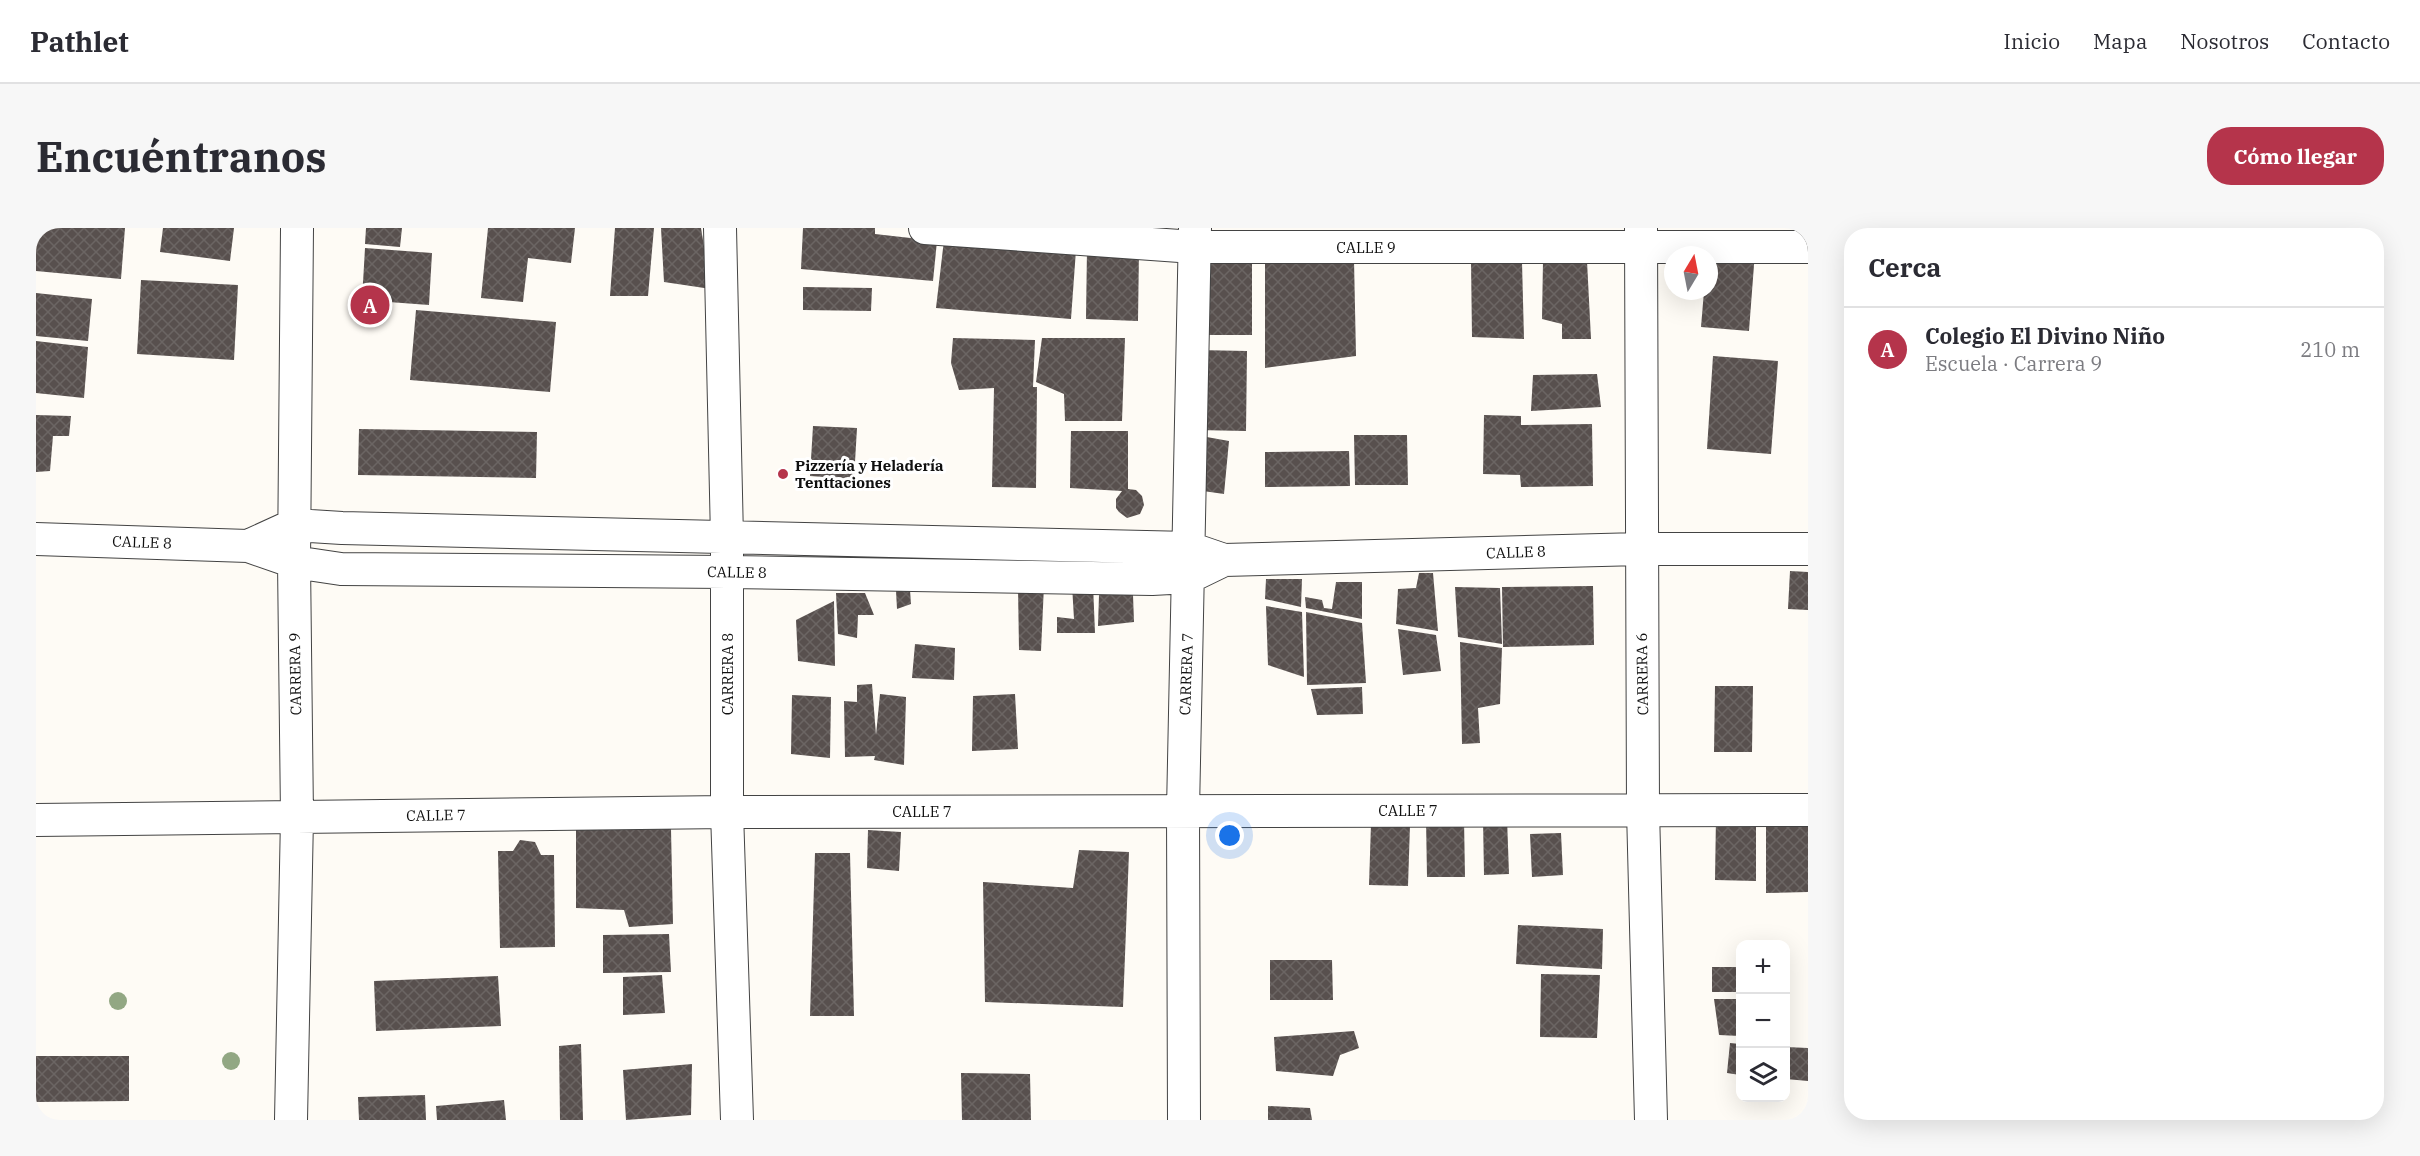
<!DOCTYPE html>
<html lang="es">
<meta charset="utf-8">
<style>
body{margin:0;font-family:"IBM Plex Serif",serif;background:#f7f7f7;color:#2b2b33}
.controls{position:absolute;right:18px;bottom:18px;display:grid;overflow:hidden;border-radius:12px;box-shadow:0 6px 24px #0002}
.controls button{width:54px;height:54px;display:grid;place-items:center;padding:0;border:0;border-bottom:2px solid #e1e1e2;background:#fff;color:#2b2b33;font:30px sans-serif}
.compass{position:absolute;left:1628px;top:18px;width:54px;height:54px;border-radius:50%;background:#fff;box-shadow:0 6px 24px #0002;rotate:10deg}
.you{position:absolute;left:1194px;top:608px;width:21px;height:21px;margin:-15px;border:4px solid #fff;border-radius:50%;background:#1a73e8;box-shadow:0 0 0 9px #1a73e833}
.badge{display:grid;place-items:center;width:39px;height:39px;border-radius:50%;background:#b5344b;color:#fff;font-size:20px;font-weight:700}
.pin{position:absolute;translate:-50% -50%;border:3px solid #fff;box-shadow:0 2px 6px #0006}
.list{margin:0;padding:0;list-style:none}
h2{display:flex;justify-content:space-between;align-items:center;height:78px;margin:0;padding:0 24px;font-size:26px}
h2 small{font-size:20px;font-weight:400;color:#7c7c81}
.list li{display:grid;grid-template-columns:39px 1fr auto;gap:18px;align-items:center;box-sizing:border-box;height:84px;padding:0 24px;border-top:2px solid #e1e1e2}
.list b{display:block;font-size:22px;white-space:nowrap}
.list p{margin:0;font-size:20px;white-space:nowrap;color:#7c7c81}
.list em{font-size:20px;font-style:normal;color:#7c7c81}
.icon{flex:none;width:33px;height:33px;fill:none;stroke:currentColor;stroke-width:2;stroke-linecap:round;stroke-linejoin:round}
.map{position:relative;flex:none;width:1772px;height:892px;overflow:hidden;border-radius:24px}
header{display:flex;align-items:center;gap:36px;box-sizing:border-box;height:84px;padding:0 30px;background:#fff;border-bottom:2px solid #e1e1e2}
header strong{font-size:28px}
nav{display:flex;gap:33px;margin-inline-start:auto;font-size:21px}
.intro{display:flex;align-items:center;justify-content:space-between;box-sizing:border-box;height:144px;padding:0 36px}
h1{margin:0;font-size:42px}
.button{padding:15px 27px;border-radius:24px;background:#b5344b;color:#fff;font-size:21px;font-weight:700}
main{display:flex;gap:36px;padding:0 36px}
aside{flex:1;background:#fff;border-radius:24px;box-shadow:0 6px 24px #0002}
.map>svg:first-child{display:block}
.building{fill:url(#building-cross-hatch)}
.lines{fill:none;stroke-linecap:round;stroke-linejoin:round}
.street-casing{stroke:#434343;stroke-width:34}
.street{stroke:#fff;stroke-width:32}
.tree{fill:#92a783}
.poi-dot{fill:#b5344b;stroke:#fff;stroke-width:2}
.labels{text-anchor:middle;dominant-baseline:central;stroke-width:6;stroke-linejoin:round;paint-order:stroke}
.street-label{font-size:15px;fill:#101010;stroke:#fff}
.poi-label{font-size:15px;font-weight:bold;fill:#101010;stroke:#fff;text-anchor:start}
</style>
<header>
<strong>Pathlet</strong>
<nav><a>Inicio</a><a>Mapa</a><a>Nosotros</a><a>Contacto</a></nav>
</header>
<div class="intro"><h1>Encuéntranos</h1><a class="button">Cómo llegar</a></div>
<main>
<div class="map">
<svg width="1772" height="892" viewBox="0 0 1772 892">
<defs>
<pattern id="building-cross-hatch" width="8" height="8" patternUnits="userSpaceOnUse" patternTransform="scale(1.5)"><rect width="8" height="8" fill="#58504e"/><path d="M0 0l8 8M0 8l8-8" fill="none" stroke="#6b6563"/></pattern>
</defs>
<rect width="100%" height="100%" fill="#fefbf5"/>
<!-- building -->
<path class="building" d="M0 0H89L85 51 0 43Z
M127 0H198L194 33 124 24Z
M330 0H366L364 19 329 16Z
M452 0H539L535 35 492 30 487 74 445 70Z
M579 0H618L612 68H574Z
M625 0H665L675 61 628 54Z
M767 0H839V6L901 13 897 53 765 41Z
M908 12 1040 22 1035 91 900 80Z
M329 20 396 25 393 77 326 72Z
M1051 21 1103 23 1102 93 1050 91Z
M1719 24 1713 103 1665 99 1668 63H1673V27Z
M1229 30 1318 32 1320 128 1229 140Z
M1171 33H1216V107H1171Z
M1435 33 1486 34 1488 111 1436 109Z
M1507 33H1551L1555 111H1526V96L1506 91Z
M105 52 202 57 198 132 101 126Z
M767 59 836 60 835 83 767 82Z
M0 65 56 71 52 113 0 108Z
M380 82 520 94 514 164 374 152Z
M917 110 999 112 997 159H1001L1000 260 956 259 958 160 923 162 915 135Z
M1006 110H1089L1086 193H1029L1028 166 1000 154Z
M0 113 52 119 48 170 0 165Z
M1161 122 1211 123 1210 203 1160 202Z
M1677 128 1742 133 1735 226 1671 221Z
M1561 146 1565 179 1495 183 1497 147Z
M0 187 35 188 33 208H17L14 243 0 244Z
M1448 187 1485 188V197L1556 196 1557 258 1485 259 1484 247 1447 246Z
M777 198 821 200 818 251 774 248Z
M323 201 501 204 500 250 322 247Z
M1035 203H1092V261L1100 262 1106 268 1108 277 1104 286 1091 290 1083 284 1080 280V271L1086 263 1034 260Z
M1318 207H1371L1372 257H1319Z
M1165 208 1193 213 1188 266 1160 262Z
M1313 223 1314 258 1229 259V224Z
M1754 343 1772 344V382L1752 381Z
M1383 345H1397L1402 403 1360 396 1362 361 1380 360Z
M1230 351H1266L1265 379 1229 371Z
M1300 354H1326V391L1270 380 1269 369 1286 372 1288 380 1296 381Z
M1057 356 1059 405H1021V389L1038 391 1036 357Z
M1008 357 1005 423 983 422 982 360Z
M1557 358 1558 417 1467 419 1466 359Z
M1419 359 1464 360 1466 416 1422 409Z
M874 362 875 376 861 381 860 363Z
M800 365H829L838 387H822L821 410 802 406Z
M1063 367H1097L1098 394 1062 398Z
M798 373 799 438 762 433 760 392Z
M1230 378 1266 384 1268 449 1232 437Z
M1270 384 1326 395 1330 455 1271 457Z
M1362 401 1400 407 1405 443 1367 447Z
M1424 414 1466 420 1464 476 1442 480 1444 515 1426 516Z
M879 416 919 420 918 452 876 450Z
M836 456 840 507 844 466 870 469 868 537 838 532 839 528 809 529 808 473 821 474V457Z
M1679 458H1717L1716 524H1678Z
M1326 459 1327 486 1281 487 1275 461Z
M979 466 982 521 936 523 937 468Z
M756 467 795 469 794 530 755 526Z
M1680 588H1720V653L1679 652Z
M1471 590 1473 646 1448 647 1447 591Z
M1730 590H1772V664L1730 665Z
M1390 591H1428L1429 649H1391Z
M1335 596 1374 597 1372 658 1333 657Z
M635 601 637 696 593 699 588 682 540 680V602Z
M832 602 865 604 863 643 831 640Z
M1525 605 1527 647 1496 649 1494 606Z
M484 612 499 614 505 627H518L519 719 464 720 462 623H477Z
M1043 622 1093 624 1087 779 949 774 947 654 1037 660Z
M779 625H814L818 788H774Z
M1482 697 1567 701 1566 741 1480 736Z
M633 706 635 744 567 745V707Z
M1234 732H1296L1297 772H1234Z
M1676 739H1704V764H1676Z
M1505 746 1564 747 1561 810 1504 809Z
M626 747 629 785 587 787V749Z
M462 748 465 798 340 803 338 753Z
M1678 771H1704V808L1683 807Z
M1318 803 1323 820 1304 827 1297 848 1240 843 1238 809Z
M1694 815 1704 816V847L1691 845Z
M545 816 547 892H524L523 818Z
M1750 819 1772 820V853L1750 851Z
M0 828H93V873L0 874Z
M656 836 655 887 590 892 587 842Z
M925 845 994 846 995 892H926Z
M389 867 390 892H323L322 869Z
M468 872 470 892H401L400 878Z
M1232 878 1274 880 1276 892H1232Z"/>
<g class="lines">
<!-- street casing -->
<g class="street-casing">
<path id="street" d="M684 0 691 310V584L701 892
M889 0 1158 19H1772
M1605 0 1607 582 1615 892
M0 311 212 318 258 334 305 341 692 344 1116 351 1153 349 1188 332
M212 318 258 297 306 300 1153 320 1188 332 1604 321H1772
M0 592 691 584 1772 582
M255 892 261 589 258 334 261 0
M1148 892 1147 582 1159 0"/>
</g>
<!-- street -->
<use href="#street" class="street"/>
</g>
<!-- trees -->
<g class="tree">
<circle cx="82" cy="773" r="9"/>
<circle cx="195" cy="833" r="9"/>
</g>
<!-- markers -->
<circle class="poi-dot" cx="747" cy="246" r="6"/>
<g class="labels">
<!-- street labels -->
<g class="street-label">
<text x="1330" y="19">CALLE 9</text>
<text transform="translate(106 314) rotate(2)">CALLE 8</text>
<text transform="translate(1480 324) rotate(-2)">CALLE 8</text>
<text transform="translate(701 344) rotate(1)">CALLE 8</text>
<text transform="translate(259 446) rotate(-91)">CARRERA 9</text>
<text transform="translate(691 446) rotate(-90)">CARRERA 8</text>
<text transform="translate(1150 446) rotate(-88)">CARRERA 7</text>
<text transform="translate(1606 446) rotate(-91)">CARRERA 6</text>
<text x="1372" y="582">CALLE 7</text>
<text x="886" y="583">CALLE 7</text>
<text transform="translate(400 587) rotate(-1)">CALLE 7</text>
</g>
<!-- poi labels -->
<g class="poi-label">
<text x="759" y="237">Pizzería y Heladería<tspan x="759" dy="17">Tenttaciones</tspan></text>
</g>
</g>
</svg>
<div class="controls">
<button>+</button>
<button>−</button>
<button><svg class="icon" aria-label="layers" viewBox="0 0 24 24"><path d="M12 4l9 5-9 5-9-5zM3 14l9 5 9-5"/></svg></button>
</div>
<svg class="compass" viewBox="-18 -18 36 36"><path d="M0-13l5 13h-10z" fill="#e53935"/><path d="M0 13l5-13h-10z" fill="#7c7c81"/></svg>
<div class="you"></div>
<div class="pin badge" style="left:334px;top:77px">A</div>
</div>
<aside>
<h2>Cerca<small></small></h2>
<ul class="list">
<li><span class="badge">A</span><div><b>Colegio El Divino Niño</b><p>Escuela · Carrera 9</p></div><em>210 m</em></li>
</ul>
</aside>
</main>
